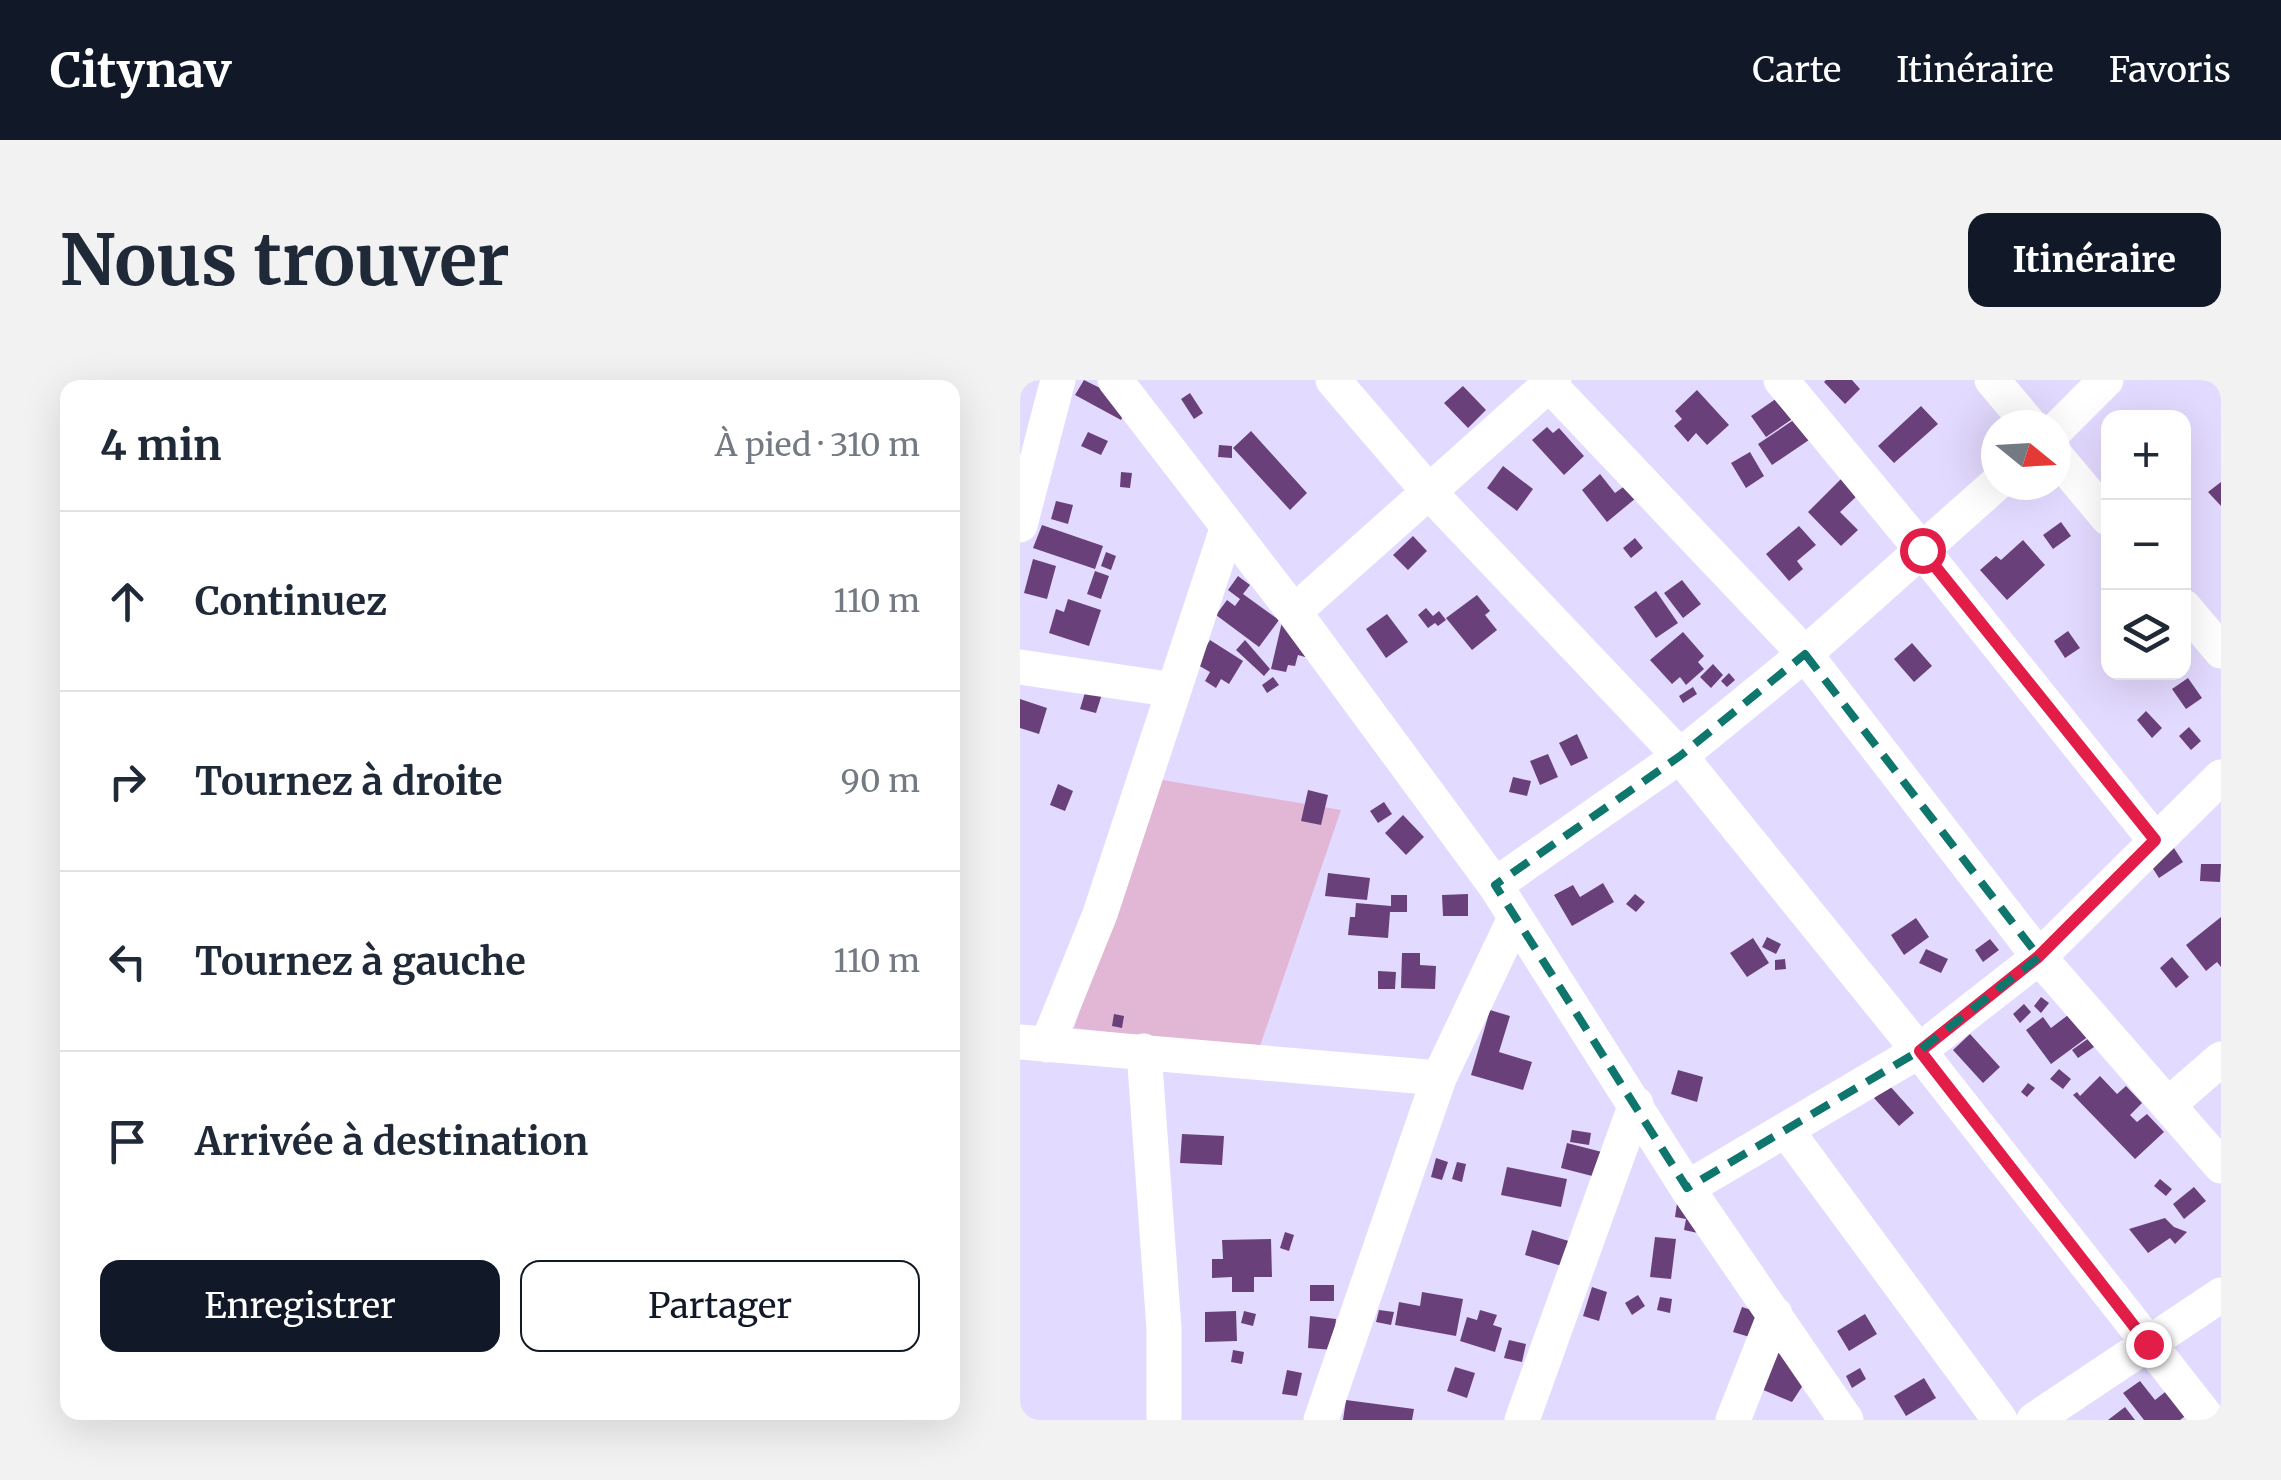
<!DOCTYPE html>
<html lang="fr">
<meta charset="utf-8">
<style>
body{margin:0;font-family:Merriweather,serif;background:#f2f2f3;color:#1f2937}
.controls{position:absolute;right:30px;top:30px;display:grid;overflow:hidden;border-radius:20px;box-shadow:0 10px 40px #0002}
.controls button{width:90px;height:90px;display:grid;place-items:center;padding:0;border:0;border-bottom:2px solid #e0e1e3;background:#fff;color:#1f2937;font:50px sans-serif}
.compass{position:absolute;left:961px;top:30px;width:90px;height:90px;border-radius:50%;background:#fff;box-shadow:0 10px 40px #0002;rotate:108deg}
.stop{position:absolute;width:30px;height:30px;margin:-22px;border:8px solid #e11d48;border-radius:50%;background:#fff}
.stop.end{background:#e11d48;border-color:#fff;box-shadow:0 2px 10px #0008}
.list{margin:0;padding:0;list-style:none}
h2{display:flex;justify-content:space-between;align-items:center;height:130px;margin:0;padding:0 40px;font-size:42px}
h2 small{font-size:32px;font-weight:400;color:#747a83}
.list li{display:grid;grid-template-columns:65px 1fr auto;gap:30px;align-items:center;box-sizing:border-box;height:180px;padding:0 40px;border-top:2px solid #e0e1e3}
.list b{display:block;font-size:38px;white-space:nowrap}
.list em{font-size:32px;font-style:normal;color:#747a83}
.actions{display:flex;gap:20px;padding:30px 40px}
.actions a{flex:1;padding:22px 0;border:2px solid #111827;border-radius:20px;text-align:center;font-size:35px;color:#111827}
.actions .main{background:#111827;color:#fff}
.icon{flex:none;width:55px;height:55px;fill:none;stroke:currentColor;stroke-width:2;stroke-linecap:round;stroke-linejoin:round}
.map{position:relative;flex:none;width:1201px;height:1040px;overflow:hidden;border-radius:20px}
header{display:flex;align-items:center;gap:60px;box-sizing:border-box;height:140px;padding:0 50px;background:#111827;color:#fff}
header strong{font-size:48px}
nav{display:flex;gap:55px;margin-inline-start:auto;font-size:35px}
.intro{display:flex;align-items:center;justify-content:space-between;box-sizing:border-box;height:240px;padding:0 60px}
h1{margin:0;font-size:70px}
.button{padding:25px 45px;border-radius:20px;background:#111827;color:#fff;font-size:35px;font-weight:700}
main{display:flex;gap:60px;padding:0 60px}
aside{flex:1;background:#fff;border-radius:20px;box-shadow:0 10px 40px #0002}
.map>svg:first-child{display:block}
.green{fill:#e1b7d5}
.building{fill:#6a407a}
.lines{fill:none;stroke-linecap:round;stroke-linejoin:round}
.minor{stroke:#fff;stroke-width:35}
.route{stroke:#e11d48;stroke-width:12}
.marked{fill:none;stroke:#0f766e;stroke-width:8;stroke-dasharray:20 12;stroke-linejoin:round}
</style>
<header>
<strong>Citynav</strong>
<nav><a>Carte</a><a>Itinéraire</a><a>Favoris</a></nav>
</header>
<div class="intro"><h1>Nous trouver</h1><a class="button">Itinéraire</a></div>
<main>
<aside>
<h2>4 min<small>À pied · 310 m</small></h2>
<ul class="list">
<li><svg class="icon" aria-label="ahead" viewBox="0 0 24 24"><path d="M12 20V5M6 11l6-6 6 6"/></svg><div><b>Continuez</b></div><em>110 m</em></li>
<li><svg class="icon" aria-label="right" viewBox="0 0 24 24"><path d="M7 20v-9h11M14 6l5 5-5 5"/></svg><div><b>Tournez à droite</b></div><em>90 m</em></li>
<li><svg class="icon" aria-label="left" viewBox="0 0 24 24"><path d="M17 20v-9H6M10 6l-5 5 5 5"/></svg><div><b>Tournez à gauche</b></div><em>110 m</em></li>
<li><svg class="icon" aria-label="arrive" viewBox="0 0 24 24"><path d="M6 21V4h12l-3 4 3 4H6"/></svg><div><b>Arrivée à destination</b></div></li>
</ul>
<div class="actions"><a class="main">Enregistrer</a><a>Partager</a></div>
</aside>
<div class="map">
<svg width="1201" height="1040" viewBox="0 0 1201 1040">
<rect width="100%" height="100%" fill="#e3daff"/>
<!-- green -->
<path class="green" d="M137 399 321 430 239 669 54 648Z"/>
<!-- building -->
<path class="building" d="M64 0 110 23 101 40 55 15Z
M806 0H832L840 9 825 24 804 2Z
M443 6 466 30 448 48 424 23Z
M677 10 709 45 687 65 676 53 668 62 654 46 662 39 655 31Z
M766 12 781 33 746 57 731 36Z
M170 13 183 33 174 39 161 19Z
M901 26 918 44 874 83 858 66Z
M775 39 789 60 752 85 738 64Z
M527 47 533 53 539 48 564 76 544 95 512 60Z
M231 51 287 113 270 130 213 68Z
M68 52 88 61 81 75 61 66Z
M199 65 212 66V78L198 77Z
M730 72 744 96 726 108 711 83Z
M483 86 513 109 497 131 467 108Z
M101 92 112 93 110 108 100 107Z
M580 94 595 113 606 105 616 118 587 142 562 110Z
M822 98 839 114 820 132 838 150 821 166 788 132Z
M1201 102V126L1188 112Z
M36 121 53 125 48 144 31 139Z
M1041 142 1051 156 1033 169 1023 155Z
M22 145 83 166 75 189 13 168Z
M779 146 796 165 777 181 783 189 769 201 746 174Z
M393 156 407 171 388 190 373 175Z
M615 158 623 168 611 178 603 168Z
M1003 160 1025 185 987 220 960 190 976 176 981 180Z
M86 172 96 176 91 190 81 186Z
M13 179 36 186 27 219 4 213Z
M75 191 89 196 81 219 67 214Z
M218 196 230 205 223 214 259 240 239 267 196 235 207 220 215 226 220 219 208 210Z
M662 200 681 224 663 238 644 213Z
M636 211 658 243 636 258 614 227Z
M457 215 470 231 465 235 477 250 452 270 426 238Z
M48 219 81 230 69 266 29 253 36 229 44 232Z
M406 228 413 236 419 231 426 240 418 246 415 243 408 248 398 235Z
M367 234 388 262 366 278 346 249Z
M262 242 289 260 285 277 278 275 275 286 268 285 266 292 251 289Z
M1048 251 1060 268 1045 278 1034 261Z
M663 252 684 276 678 282 684 289 666 305 660 297 652 304 630 280Z
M190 260 223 281 209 304 201 299 196 308 185 301 190 292 176 284Z
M225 260 250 289 244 296 216 270Z
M892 263 912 286 894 302 874 279Z
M693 284 703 295 691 308 680 297Z
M709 293 715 300 707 307 701 301Z
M253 297 259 305 247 313 242 305Z
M1168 298 1182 318 1166 329 1152 309Z
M67 306 83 311 76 333 60 329Z
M673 307 677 314 663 323 659 316Z
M0 319 27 328 19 354 0 348Z
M1126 331 1142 348 1132 358 1117 340Z
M1169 347 1181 361 1171 370 1159 356Z
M557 354 568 378 551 386 539 363Z
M528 374 538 397 520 405 510 381Z
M493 397 511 401 507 416 489 412Z
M38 404 53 411 45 431 30 425Z
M288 410 308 415 301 445 281 441Z
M364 422 372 434 358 443 350 431Z
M383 435 404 457 386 475 365 453Z
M1152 465 1163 482 1139 498 1128 481Z
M1181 484H1201L1200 502 1180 501Z
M308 493 350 498 347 520 305 516Z
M583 503 594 522 552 546 534 515 553 505 560 517Z
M448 514V536H423L422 515Z
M615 514 625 522 616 532 606 524Z
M371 515H387V532H370L368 558 328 555 330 537H335L336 523 371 526Z
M1201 537V587L1197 582 1186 591 1166 565Z
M896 538 909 557 884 575 871 555Z
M747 557 761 564 756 574 742 567Z
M733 558 749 583 727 597 710 573Z
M970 559 979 570 963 582 955 570Z
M906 569 928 579 921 593 899 583Z
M382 573H400V585L416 586 415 609 381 608Z
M1152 577 1169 597 1156 608 1140 588Z
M765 579 766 589 755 590V580Z
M358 591 376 592 375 609H358Z
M1021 617 1029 623 1021 633 1014 626Z
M1004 624 1011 632 1000 643 993 634Z
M470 630 490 636 479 672 512 682 503 710 451 695Z
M1052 632 1069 656 1031 684 1006 650 1023 637 1031 648Z
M94 634 104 636 102 648 92 646Z
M950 654 980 687 963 703 933 670Z
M1069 658 1074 667 1058 678 1052 670Z
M1039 689 1051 699 1043 709 1030 699Z
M658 690 683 697 677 722 651 714Z
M1080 696 1097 714 1106 706 1122 723 1110 735 1117 742 1127 734 1144 752 1115 779 1053 715 1057 712 1060 716Z
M1008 703 1015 708 1007 717 1001 712Z
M869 705 894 733 879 746 854 718Z
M552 750 571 753 569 765 550 762Z
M162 754 204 756 202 785 160 783Z
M547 763 582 772 576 797 541 788Z
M416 778 428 782 422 800 411 797Z
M437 782 446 784 442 802 432 799Z
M487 787 547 799 541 827 481 815Z
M1140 799 1152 809 1146 816 1134 806Z
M1174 807 1186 821 1164 839 1153 824Z
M657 823 678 853 664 850 666 839 655 837Z
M1145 838 1154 847 1167 852 1155 864 1150 858 1128 873 1109 849Z
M512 850 552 862 545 887 505 875Z
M265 852 274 855 269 871 260 868Z
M635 857 656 859 651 899 630 897Z
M251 859 252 897H234V912H212V897L192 898V879H203L202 860Z
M290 905H314V921H290Z
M572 907 587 912 579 941 563 936Z
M402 912 443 919 436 956 375 945 379 922 400 926Z
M618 915 625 926 612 935 605 923Z
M640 917 652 919 650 933 637 930Z
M722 927 741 933 733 958 713 952Z
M359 930 374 932 371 945 356 942Z
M460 930 477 935 473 945 482 948 475 972 440 961 447 937 457 940Z
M216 931 217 961 185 962V932Z
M224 931 236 934 233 946 221 943Z
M845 934 857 954 829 971 817 951Z
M290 936 316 939 313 970 288 968Z
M489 960 506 964 502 982 484 978Z
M213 970 224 972 222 984 211 982Z
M757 972 784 984 787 999 772 1022 741 1009Z
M435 987 455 993 447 1018 427 1011Z
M840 988 846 999 832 1008 826 996Z
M267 990 282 993 277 1016 262 1014Z
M904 998 916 1018 886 1036 874 1016Z
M1120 1001 1135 1020 1149 1009 1168 1034 1160 1040H1124L1103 1013Z
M326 1020 394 1029 392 1040H323Z
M1105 1027 1115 1040H1088Z"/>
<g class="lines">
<!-- minor -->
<path class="minor" d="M95 0 274 232 475 505 667 808 826 1040
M313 0 410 113 660 376 899 671 1189 1040
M525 0 785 274 1019 577 1201 786
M761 0 902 170 1135 460
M972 0 1010 45
M1036 50 1086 0
M1036 76 1088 138
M0 145 38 0
M1164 227 1201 271
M274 232 534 0
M0 287 154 310
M475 505 660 376 785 274 976 104
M0 662 419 698 495 538
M27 665 80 534 208 146
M124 671 144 949V1040
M1148 725 1201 679
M766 750 980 1040
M667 808 899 671 1019 577 1201 397
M301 1040 419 698
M502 1040 616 724
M713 1040 755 934
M1014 1040 1201 915"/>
</g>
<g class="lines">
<!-- route -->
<path class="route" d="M902 170 1135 460 1018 577 900 671 1128 964"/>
</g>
<!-- marked area -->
<path class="marked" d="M785 274 1019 577 899 671 667 808 475 505 660 376Z"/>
</svg>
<div class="controls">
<button>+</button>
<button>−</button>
<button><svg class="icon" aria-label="layers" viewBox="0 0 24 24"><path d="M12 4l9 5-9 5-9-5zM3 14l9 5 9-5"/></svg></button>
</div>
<svg class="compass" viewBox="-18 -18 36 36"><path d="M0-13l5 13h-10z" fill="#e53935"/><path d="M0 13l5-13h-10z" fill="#747a83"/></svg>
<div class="stop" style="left:902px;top:170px"></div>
<div class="stop end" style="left:1128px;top:964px"></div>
</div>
</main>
